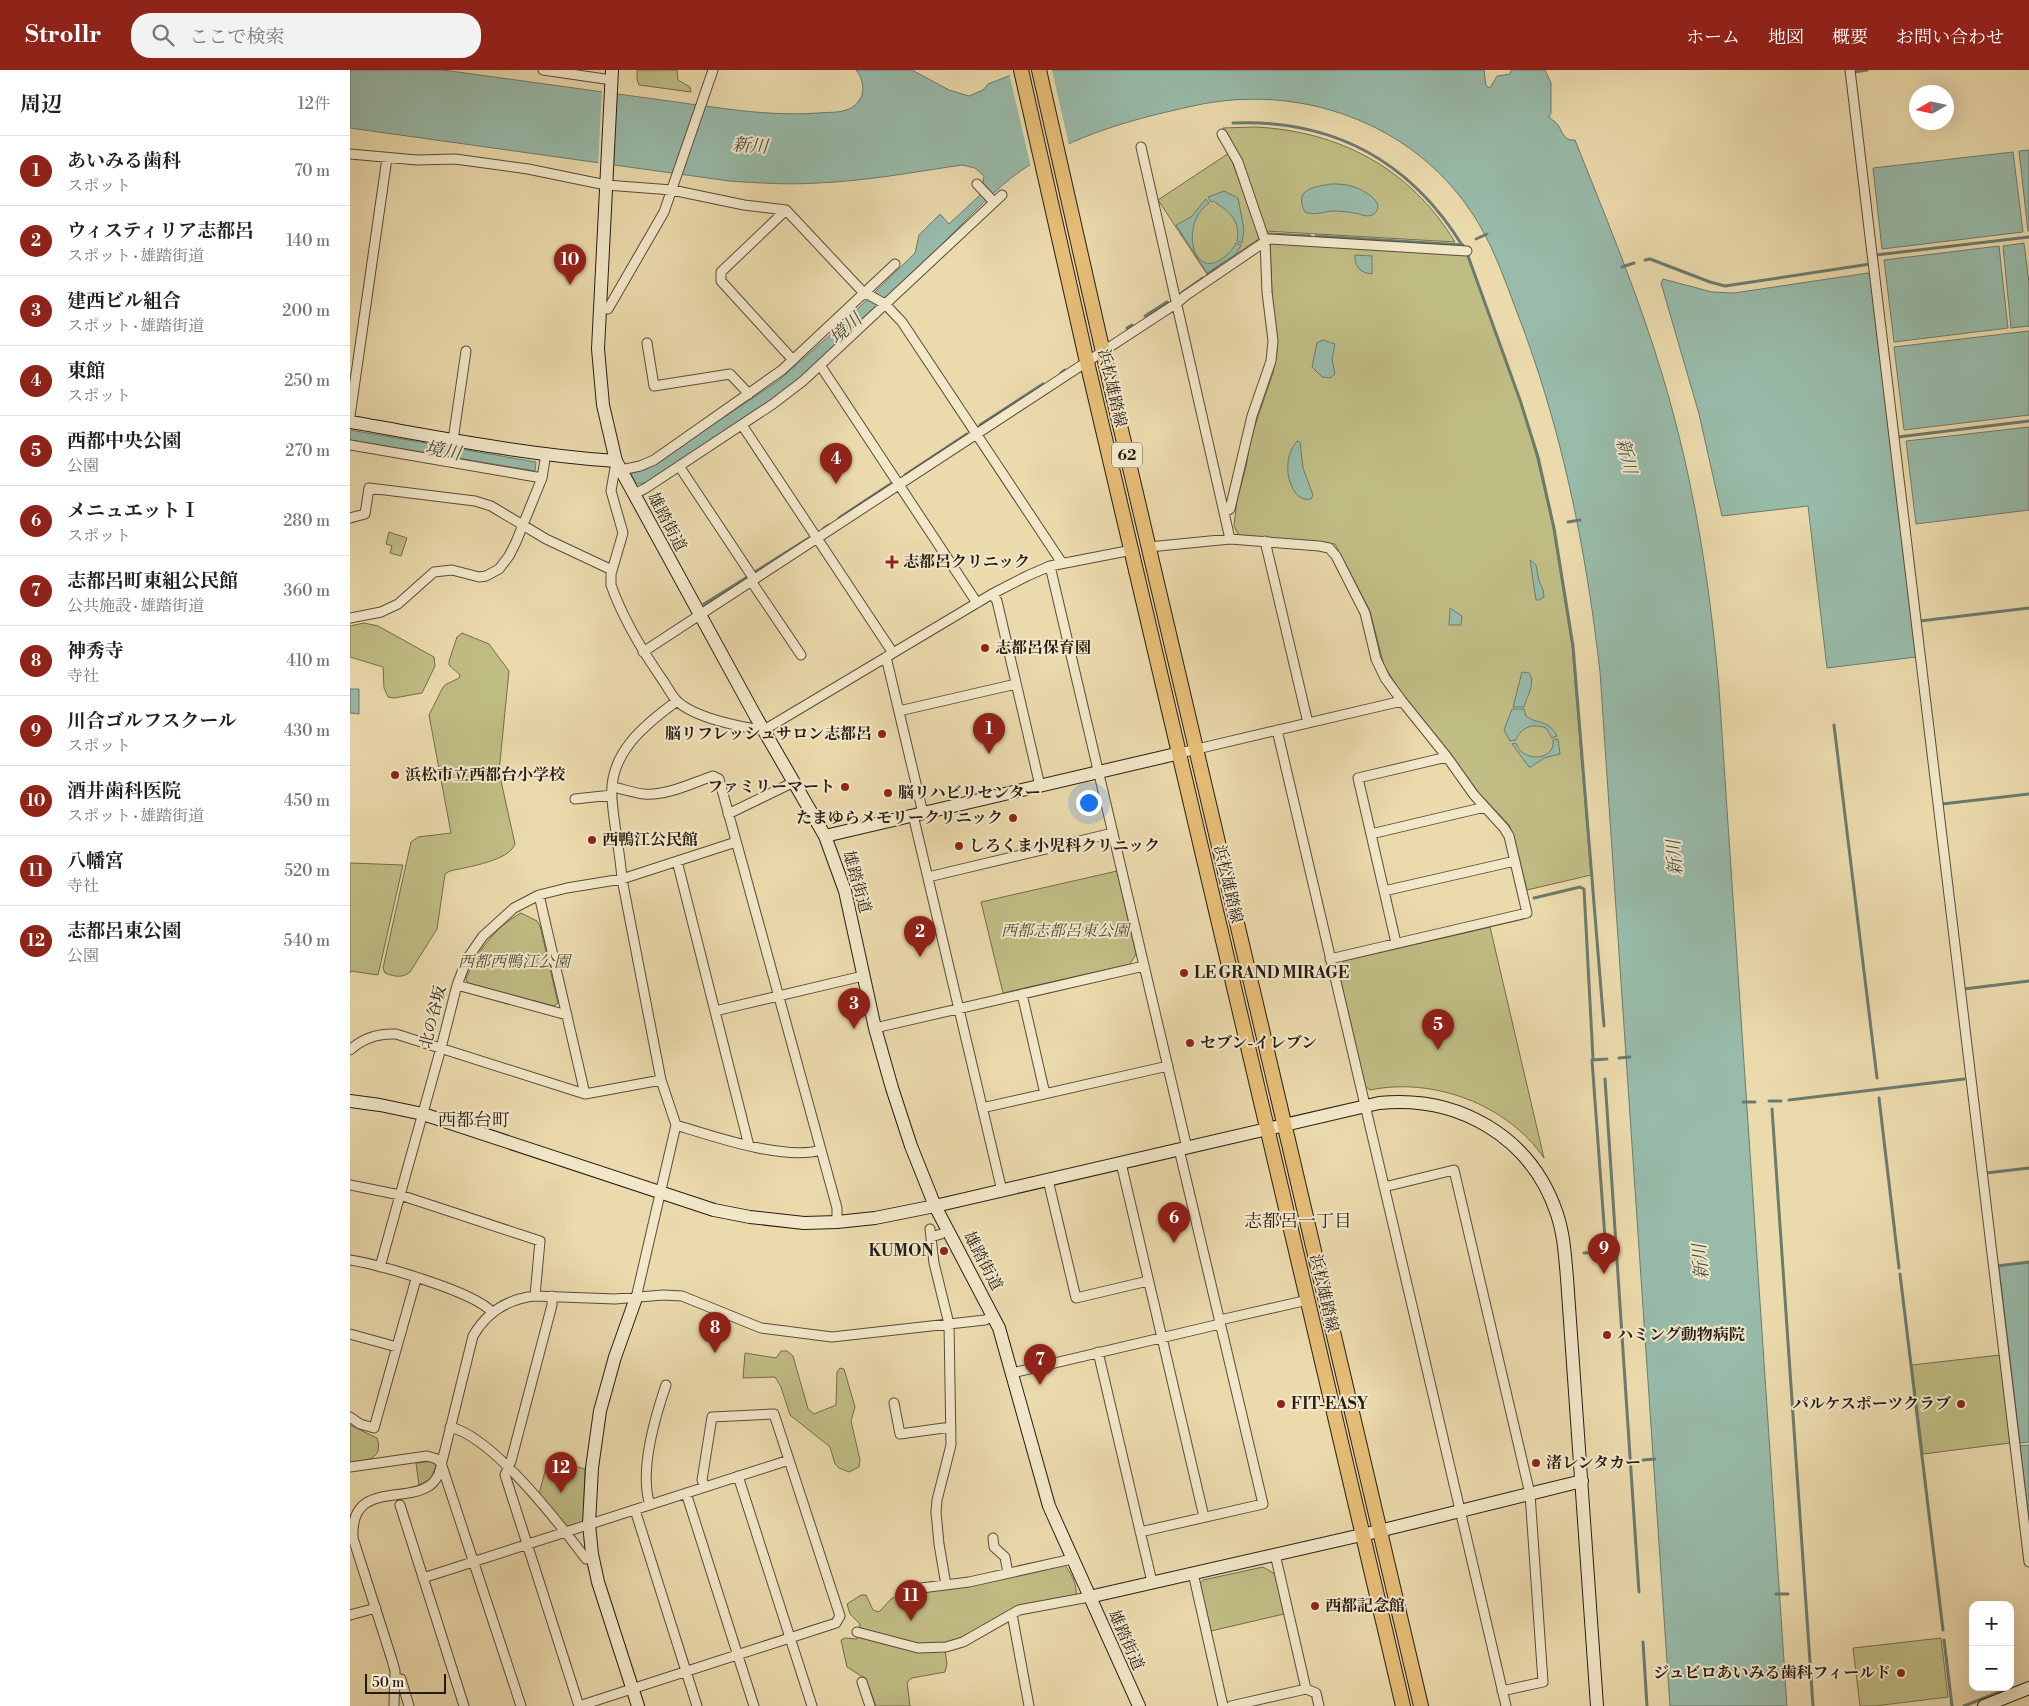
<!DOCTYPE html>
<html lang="ja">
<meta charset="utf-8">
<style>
body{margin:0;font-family:"Libre Bodoni","Noto Serif JP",serif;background:#f2f2f2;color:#222}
.controls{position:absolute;right:15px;bottom:15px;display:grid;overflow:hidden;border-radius:10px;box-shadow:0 5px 20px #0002}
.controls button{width:45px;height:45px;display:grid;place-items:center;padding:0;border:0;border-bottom:1px solid #e0e0e0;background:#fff;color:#222;font:25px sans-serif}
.compass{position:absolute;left:1559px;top:15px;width:45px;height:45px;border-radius:50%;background:#fff;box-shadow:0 5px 20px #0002;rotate:261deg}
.scale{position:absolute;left:15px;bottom:12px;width:81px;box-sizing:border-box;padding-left:5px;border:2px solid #271c14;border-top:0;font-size:14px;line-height:18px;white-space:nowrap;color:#271c14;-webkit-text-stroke:4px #f2e7c9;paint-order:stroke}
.you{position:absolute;left:738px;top:732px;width:18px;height:18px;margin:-12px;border:4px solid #fff;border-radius:50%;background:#1a73e8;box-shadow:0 0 0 8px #1a73e833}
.badge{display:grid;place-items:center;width:32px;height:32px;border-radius:50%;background:#8f2418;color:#fff;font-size:16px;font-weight:700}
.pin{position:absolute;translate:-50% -41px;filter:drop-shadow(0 1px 2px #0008)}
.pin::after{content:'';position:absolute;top:26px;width:18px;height:15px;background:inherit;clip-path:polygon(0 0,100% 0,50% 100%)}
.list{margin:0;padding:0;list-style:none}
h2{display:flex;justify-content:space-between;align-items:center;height:65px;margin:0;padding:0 20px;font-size:21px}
h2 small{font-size:16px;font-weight:400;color:#767676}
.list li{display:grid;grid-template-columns:32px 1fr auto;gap:15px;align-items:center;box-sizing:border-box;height:70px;padding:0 20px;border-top:1px solid #e0e0e0}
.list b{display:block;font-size:19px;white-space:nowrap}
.list p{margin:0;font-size:16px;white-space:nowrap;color:#767676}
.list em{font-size:16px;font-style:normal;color:#767676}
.icon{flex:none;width:28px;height:28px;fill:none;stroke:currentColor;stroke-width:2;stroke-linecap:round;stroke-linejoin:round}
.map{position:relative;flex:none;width:1679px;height:1636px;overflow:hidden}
header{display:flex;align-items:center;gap:30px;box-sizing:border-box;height:70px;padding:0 25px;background:#8f2418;color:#fff}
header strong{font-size:24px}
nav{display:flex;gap:28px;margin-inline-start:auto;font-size:18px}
.search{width:350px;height:45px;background:#f2f2f2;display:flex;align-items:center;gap:12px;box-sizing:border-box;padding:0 18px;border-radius:20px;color:#767676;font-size:19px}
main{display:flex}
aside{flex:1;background:#fff}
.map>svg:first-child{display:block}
.green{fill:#c0bd84;stroke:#746c4c}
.water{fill:#98bbaa;stroke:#6b7b6e}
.pier{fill:#ebdaac}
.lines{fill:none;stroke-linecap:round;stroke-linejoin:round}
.stream{stroke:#6b7b6e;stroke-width:3}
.street-casing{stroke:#584c3a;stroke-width:11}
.secondary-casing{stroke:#271c14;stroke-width:14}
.primary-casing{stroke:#271c14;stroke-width:16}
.street{stroke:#f2e7c9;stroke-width:9}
.secondary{stroke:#f2e7c9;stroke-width:12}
.primary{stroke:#e6bd76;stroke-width:14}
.poi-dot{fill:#8f2418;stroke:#f2e7c9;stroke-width:2}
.labels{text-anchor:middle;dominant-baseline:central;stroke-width:4;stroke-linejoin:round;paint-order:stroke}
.shield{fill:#f2e7c9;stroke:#64594a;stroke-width:1}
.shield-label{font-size:15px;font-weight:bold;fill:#271c14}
.street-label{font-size:16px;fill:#271c14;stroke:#f2e7c9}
.poi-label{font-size:16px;font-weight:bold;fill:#271c14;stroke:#f2e7c9;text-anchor:start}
.park-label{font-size:16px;font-style:italic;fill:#554c36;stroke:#f2e7c9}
.water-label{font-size:18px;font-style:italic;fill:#494c41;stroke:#f2e7c9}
.neighbourhood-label{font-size:18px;fill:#271c14;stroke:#f2e7c9}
</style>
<header>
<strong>Strollr</strong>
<div class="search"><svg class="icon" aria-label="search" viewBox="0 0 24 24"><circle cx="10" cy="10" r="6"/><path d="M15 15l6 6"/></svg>ここで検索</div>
<nav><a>ホーム</a><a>地図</a><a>概要</a><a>お問い合わせ</a></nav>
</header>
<main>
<aside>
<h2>周辺<small>12件</small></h2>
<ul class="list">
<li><span class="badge">1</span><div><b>あいみる歯科</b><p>スポット</p></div><em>70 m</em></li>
<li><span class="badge">2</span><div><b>ウィスティリア志都呂</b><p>スポット · 雄踏街道</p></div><em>140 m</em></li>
<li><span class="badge">3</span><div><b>建西ビル組合</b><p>スポット · 雄踏街道</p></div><em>200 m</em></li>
<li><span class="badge">4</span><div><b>東館</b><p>スポット</p></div><em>250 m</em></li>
<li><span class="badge">5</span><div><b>西都中央公園</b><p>公園</p></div><em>270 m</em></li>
<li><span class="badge">6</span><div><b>メニュエットⅠ</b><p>スポット</p></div><em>280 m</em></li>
<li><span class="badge">7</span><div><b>志都呂町東組公民館</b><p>公共施設 · 雄踏街道</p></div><em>360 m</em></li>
<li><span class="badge">8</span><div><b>神秀寺</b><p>寺社</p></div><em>410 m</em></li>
<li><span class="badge">9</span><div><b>川合ゴルフスクール</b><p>スポット</p></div><em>430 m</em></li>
<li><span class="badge">10</span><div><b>酒井歯科医院</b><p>スポット · 雄踏街道</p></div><em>450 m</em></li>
<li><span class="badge">11</span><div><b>八幡宮</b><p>寺社</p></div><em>520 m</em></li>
<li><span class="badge">12</span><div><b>志都呂東公園</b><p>公園</p></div><em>540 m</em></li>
</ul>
</aside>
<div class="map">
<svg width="1679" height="1636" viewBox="0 0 1679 1636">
<rect width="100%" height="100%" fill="#ebdaac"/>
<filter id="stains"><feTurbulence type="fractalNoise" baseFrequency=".004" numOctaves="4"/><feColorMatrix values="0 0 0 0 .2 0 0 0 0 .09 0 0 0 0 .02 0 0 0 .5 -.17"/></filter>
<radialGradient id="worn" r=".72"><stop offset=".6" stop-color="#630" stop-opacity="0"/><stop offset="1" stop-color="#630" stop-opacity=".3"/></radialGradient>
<!-- green -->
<path class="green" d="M287 0H327L328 10 340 17 341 22 289 15 287 9Z
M905 57C989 61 1060 98 1105 172L916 161 892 90 873 58Z
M879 83 910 168 857 204 808 130Z
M920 173 1117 185 1170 330 1187 388 1203 458 1222 576 1241 805 1177 820 1163 764 1159 755 1128 722 1101 684 1055 628 1034 596 1020 541 985 474 889 466 884 456 887 430 896 397 901 367 923 303 927 281 922 221Z
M39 462 57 468 51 486 40 483 42 476 36 474Z
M14 553 28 556 84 587 85 596 72 623 44 628 38 627 34 618 33 597 0 587V556Z
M112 563 139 574 159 601 149 702 165 774C159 791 117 797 100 801L95 804 87 859 60 902C52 909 43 906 35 903L33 898 61 772 68 767 101 763 79 645 92 619 95 615 109 608 110 605 99 595V591L107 567Z
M0 793 53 795 28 905 1 901 0 903Z
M767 801 786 884 780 894 653 923 631 832Z
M171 843 187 851 190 856 208 933 204 936 118 913 116 909C126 883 145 857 171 843Z
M1140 857 1194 1088C1157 1034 1083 1007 1020 1020L1015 1016 990 908 989 902 994 891Z
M437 1281 443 1286 458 1339 464 1344 486 1335 487 1302 490 1298 494 1299 505 1337 501 1351 510 1390 509 1397 499 1402 489 1398 485 1394 480 1377 440 1345 431 1317 425 1307 393 1308 395 1283 426 1288 431 1281Z
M1650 1285 1660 1373 1573 1384 1562 1295Z
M0 1355 27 1368C34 1389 17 1391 0 1392Z
M198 1390 235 1399 233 1452 217 1457 189 1424Z
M84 1391 86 1395 81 1409 69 1415 66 1393Z
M713 1494C720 1499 728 1517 726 1526L676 1536 595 1580 597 1594 595 1602 562 1608 557 1612 560 1636H526L516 1609 497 1597 491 1570 495 1568 507 1569 510 1554 500 1544 497 1534 511 1525H516L523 1540 529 1542 541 1529 552 1523 619 1514Z
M913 1497 925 1504 934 1544 861 1561 850 1514 853 1510Z
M1591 1568 1598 1627 1525 1636H1510L1503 1578Z"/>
<!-- water -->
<path class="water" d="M0 0H93L377 39C408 43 438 45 469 43 478 42 488 43 496 40 504 38 509 32 512 25 514 16 512 7 506 0H562L599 20 619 26 633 20 638 14 674 0H1134L1136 16 1140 18 1147 6 1160 4 1161 0H1195L1201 13V43L1199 47C1202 50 1206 52 1208 55 1213 63 1214 71 1225 70 1256 148 1288 224 1312 304 1343 406 1360 512 1369 619L1437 1636H1320L1250 602C1236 477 1211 354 1165 237 1153 205 1141 171 1122 143 1062 52 948 12 843 36 783 49 723 65 672 100 644 119 620 147 596 170 549 217 501 264 452 308 433 324 412 337 391 350 361 371 330 392 300 412L286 414 280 402 295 400 428 311 488 258 565 183 569 165 590 144 599 154 631 124 634 106 625 98 612 95C564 102 516 111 468 113 438 115 409 113 379 111L0 58Z
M1679 80V161H1678L1669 81Z
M1663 82 1673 162 1532 179 1523 98Z
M981 114C988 114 994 114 1001 116 1010 118 1038 132 1024 144 1020 147 1014 146 1009 144 1000 142 991 141 982 141 973 142 963 146 955 142 943 119 964 117 981 114Z
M874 121 888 128 894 159 892 173 887 171C891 151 879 141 863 131L861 132 858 127Z
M856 129 859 133C830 153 842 208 870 190 877 185 882 181 886 173L891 175 886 184 857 203 826 155 841 147Z
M1674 173 1679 213V256L1661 258 1653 176Z
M1649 176 1658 258 1544 272 1534 190Z
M1005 185 1022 186V204C1010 203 1004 196 1005 185Z
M1518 203 1520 205 1566 587 1477 598 1458 436 1372 446 1349 344 1311 213 1313 209 1362 222 1384 223Z
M1679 261V345L1554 360 1544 277Z
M973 270 985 274 982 289 985 304 980 308 972 307 962 297 967 273Z
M1679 357V440L1566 454 1556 371Z
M0 360 186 392 185 401 0 370Z
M947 371 950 372 953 398 963 425 961 429C944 433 936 407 938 394 938 385 942 378 947 371Z
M1180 490 1186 495 1189 511 1193 520 1194 527 1189 530H1186Z
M1100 538 1112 546 1111 555H1099Z
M1172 602 1179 603C1186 613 1177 626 1174 637H1163Z
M0 619H9V644L0 643Z
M1162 639H1174L1176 646C1188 655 1198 649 1207 666L1202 668 1196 658C1183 653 1171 657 1166 670L1160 671 1154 660Z
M1208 669 1210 684 1194 688 1181 697H1179L1162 674 1166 673C1173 694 1206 690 1203 670Z
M1679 1193V1372L1670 1373 1649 1196Z
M1679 1375V1452L1670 1376Z"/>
<!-- pier -->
<path class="pier" d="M667 0H702L719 75 681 98 659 3Z
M252 20 266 22 262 97 248 95Z"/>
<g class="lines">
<!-- stream -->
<path class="stream" d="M1504 2 1517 0
M883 53C983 49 1060 91 1112 175
M919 164 960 166
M966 166 1113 175
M1126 169 1137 164
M1526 185 1679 167
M1118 186 1170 330 1188 387 1204 458 1223 576 1254 956
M1295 190 1300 189 1360 212 1375 216 1520 194
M1272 197 1284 193
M857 206 865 200
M833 222 853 208
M795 246 817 232
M777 258 782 255
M711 303 715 300
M630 355 693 314
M1548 367 1679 351
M555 405 617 364
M489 448 542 413
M1218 452 1230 450
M474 458 479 455
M405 502 459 468
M354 534 399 506
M1570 551 1679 538
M1484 655 1527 1008
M1592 734 1679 724
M1184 828 1230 817 1234 819 1243 989
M1614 919 1679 911
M1269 988 1280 987
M1255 1009 1289 1522
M1529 1028 1549 1198
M1439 1030 1614 1009
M1419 1031H1431
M1393 1032H1405
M1422 1039 1463 1636
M1636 1103 1679 1098
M1234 1183 1256 1182 1242 990 1257 989
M1647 1196 1679 1192
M1550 1204 1593 1560
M1293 1390 1305 1389
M1426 1524H1438
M1594 1570 1602 1636
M1293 1572 1297 1636
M1614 1636 1652 1621"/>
<!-- street casing -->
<g class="street-casing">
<path id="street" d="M193 0 262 10
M1500 0 1679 1492
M872 64 888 92 915 171 917 222 923 271 921 291 902 346 880 439 874 442
M791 77 880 469
M0 84 67 90 105 89 178 99 256 115 322 120 394 135 436 140 512 221 535 234 552 252 712 493
M627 114 644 132
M436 140 371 202V211L443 290
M249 239H258L314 142 363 0
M297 273 304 316 380 304 399 324
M470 295 627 533
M0 346 37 88
M392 355 543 583
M103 370 116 281
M0 375 192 408
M266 392 261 421 273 463 261 504V515C273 549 293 582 314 612 318 618 322 626 327 631 345 648 390 657 414 660L642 524 677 506 700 496 782 480
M329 396 404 509
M271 400 290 396 304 390 432 300 545 194
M284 424 296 418 423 334 453 311 652 125
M0 448 15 444 19 418 125 431 141 436 196 469 262 500
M915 471 958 653
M799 477 880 469 969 476 979 478 986 486 1015 543 1026 589 1035 608 1052 631 1097 687 1124 725 1154 758 1159 766 1177 843 980 889
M700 496 837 1078
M401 511 451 585
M642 524 647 531 690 716
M0 548 31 542 48 534 84 502 102 500 129 507 136 506 149 499 159 486 166 472 192 408 196 383
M293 582 827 233 835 226 919 169 1117 181
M536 587 573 743
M549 641 666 614
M927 660 1156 1636
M830 683 1052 631
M263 717C273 719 284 723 294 724 317 726 342 713 363 706L369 709 487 1138V1152
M225 729 262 725
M378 744 444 712
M563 745 652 1121
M1021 764 1135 737
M327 791 399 1076
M578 807 763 763
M1034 821 1165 791
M189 825 235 1024
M1046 873 1008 708 1097 687
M107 915 217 945
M672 924 695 1024
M365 941 513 906
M525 958 794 896
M0 980C13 968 28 963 46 964L235 1024 311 1010
M632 1038 818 996
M326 1055C362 1066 434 1091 471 1080
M771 1093 854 1447
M698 1110 726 1228 798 1211
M0 1115 50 1125 190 1171 185 1226
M1034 1117 1104 1100 1180 1424 1193 1612 1152 1621
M580 1159 584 1193 599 1254 601 1375 587 1430 586 1442 589 1474 596 1515
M581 1167 591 1164
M0 1190C30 1195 123 1221 142 1242
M30 1197 91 978 107 915 117 889 133 866 164 838 189 825 217 818 272 809 386 772
M202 1226V1235L161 1391 155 1405 229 1636
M286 1228 326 1055 311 1010 272 809C270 782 264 756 262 729 258 684 294 655 327 631
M870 1250 958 1230
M0 1264 47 1277
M748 1282 802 1512
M662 1303 870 1254
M544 1333 550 1364 601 1357
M0 1347 10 1354 24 1358 66 1209
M100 1357C143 1367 209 1453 236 1489L243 1488
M0 1397 77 1386 87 1389 91 1393 171 1636
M388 1406 462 1636
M336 1423 404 1636
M50 1435 114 1636
M300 1435C289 1402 305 1347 316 1315
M285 1440 347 1636
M790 1462 913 1434 829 1079
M643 1468 644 1477 655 1487 658 1503
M925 1484 956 1619
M843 1503 873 1636
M73 1508 439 1390
M571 1518 619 1512 722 1489
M662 1544 679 1636
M0 1545 26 1538
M507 1562 568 1578 596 1577 613 1572 669 1540 739 1527
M45 1609H51L59 1636
M512 1612 520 1636
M44 1636 45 1601 42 1590 3 1468C0 1412 53 1433 79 1416 84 1413 86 1409 89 1404L123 1266C137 1242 157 1229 185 1226L265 1229 313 1225 332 1226 411 1258 482 1267 635 1250 643 1246
M229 1636 486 1553 490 1546 424 1344 362 1347 352 1410 355 1417
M881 1636 956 1619 966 1623 969 1636"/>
</g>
<!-- secondary casing -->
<g class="secondary-casing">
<path id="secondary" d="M262 0 248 279 253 335 266 391 406 647 475 766 495 821 525 958 542 1018 561 1076 585 1136 649 1258 699 1436 789 1636
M0 352C88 367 177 385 266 391
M475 766 830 683
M0 1031 30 1035 73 1044 364 1140 400 1147 454 1153 487 1152 525 1148 585 1136 1029 1033C1108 1025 1181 1066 1207 1144 1214 1165 1215 1186 1217 1208L1247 1636
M286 1228 265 1287 250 1341 242 1398 239 1454 242 1484 248 1512 288 1636
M739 1527 1029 1461 1232 1411
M1634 1636 1679 1618"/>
</g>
<!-- primary casing -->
<g class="primary-casing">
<path id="primary" d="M671 0 737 292 1053 1636
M689 0 757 300 1071 1636"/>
</g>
<!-- street -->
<use href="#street" class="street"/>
<!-- secondary -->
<use href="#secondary" class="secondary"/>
<!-- primary -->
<use href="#primary" class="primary"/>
</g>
<!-- markers -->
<g class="poi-dot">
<path d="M539.5 484.5h5v5h5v5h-5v5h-5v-5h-5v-5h5z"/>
<circle cx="635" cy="578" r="5"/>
<circle cx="532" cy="664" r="5"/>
<circle cx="45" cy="705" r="5"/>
<circle cx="495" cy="717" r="5"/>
<circle cx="538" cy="723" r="5"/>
<circle cx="663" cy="748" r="5"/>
<circle cx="242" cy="770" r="5"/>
<circle cx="609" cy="776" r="5"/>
<circle cx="834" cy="903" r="5"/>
<circle cx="840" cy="973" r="5"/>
<circle cx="594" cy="1181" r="5"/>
<circle cx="1257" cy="1265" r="5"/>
<circle cx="931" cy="1334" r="5"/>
<circle cx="1611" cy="1334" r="5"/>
<circle cx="1186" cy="1393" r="5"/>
<circle cx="965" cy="1536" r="5"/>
<circle cx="1551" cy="1603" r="5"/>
</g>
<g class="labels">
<!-- shield labels -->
<rect class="shield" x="762" y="372.5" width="30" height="25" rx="4"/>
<g class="shield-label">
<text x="777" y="385">62</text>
</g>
<!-- street labels -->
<g class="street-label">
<text transform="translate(762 318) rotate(77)">浜松雄踏線</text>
<text transform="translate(317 452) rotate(62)">雄踏街道</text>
<text transform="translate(507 812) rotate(74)">雄踏街道</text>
<text transform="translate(878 814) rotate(77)">浜松雄踏線</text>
<text transform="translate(83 947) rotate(-76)">北の谷坂</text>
<text transform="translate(633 1191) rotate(62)">雄踏街道</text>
<text transform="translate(974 1223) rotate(77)">浜松雄踏線</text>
<text transform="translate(776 1570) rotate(66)">雄踏街道</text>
</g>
<!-- poi labels -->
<g class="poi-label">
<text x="553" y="492">志都呂クリニック</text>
<text x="645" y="578">志都呂保育園</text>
<text x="522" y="664" text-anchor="end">脳リフレッシュサロン志都呂</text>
<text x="55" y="705">浜松市立西都台小学校</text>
<text x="485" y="717" text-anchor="end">ファミリーマート</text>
<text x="548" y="723">脳リハビリセンター</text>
<text x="653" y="748" text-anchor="end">たまゆらメモリークリニック</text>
<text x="252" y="770">西鴨江公民館</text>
<text x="619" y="776">しろくま小児科クリニック</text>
<text x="844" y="903">LE GRAND MIRAGE</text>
<text x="850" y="973">セブン-イレブン</text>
<text x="584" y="1181" text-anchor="end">KUMON</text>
<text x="1267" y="1265">ハミング動物病院</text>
<text x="941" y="1334">FIT-EASY</text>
<text x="1601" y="1334" text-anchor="end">パルケスポーツクラブ</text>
<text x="1196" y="1393">渚レンタカー</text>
<text x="975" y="1536">西都記念館</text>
<text x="1541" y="1603" text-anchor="end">ジュビロあいみる歯科フィールド</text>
</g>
<!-- park labels -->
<g class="park-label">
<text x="715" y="861">西都志都呂東公園</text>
<text x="164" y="892">西都西鴨江公園</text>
</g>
<!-- water labels -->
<g class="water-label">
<text transform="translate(400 76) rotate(4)">新川</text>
<text transform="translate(496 259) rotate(-43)">境川</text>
<text transform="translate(93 381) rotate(10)">境川</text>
<text transform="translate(1276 386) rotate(77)">新川</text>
<text transform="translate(1325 788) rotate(-94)">新川</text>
<text transform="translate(1351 1192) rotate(-94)">新川</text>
</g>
<!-- neighbourhood labels -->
<g class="neighbourhood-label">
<text x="124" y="1050">西都台町</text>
<text x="948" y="1151">志都呂一丁目</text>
</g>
</g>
<rect width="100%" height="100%" filter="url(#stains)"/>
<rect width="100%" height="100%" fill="url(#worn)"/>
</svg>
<div class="controls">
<button>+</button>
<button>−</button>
</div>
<svg class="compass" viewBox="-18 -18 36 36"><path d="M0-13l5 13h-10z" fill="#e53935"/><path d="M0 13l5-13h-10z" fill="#767676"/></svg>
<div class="scale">50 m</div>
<div class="you"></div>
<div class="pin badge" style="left:639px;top:684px">1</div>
<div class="pin badge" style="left:570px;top:887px">2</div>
<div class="pin badge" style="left:504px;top:959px">3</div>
<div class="pin badge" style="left:486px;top:414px">4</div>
<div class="pin badge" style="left:1088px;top:980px">5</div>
<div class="pin badge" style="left:824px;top:1173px">6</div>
<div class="pin badge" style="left:690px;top:1315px">7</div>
<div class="pin badge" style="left:365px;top:1283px">8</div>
<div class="pin badge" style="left:1254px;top:1204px">9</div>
<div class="pin badge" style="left:220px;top:215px">10</div>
<div class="pin badge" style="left:561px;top:1551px">11</div>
<div class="pin badge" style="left:211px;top:1423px">12</div>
</div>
</main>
